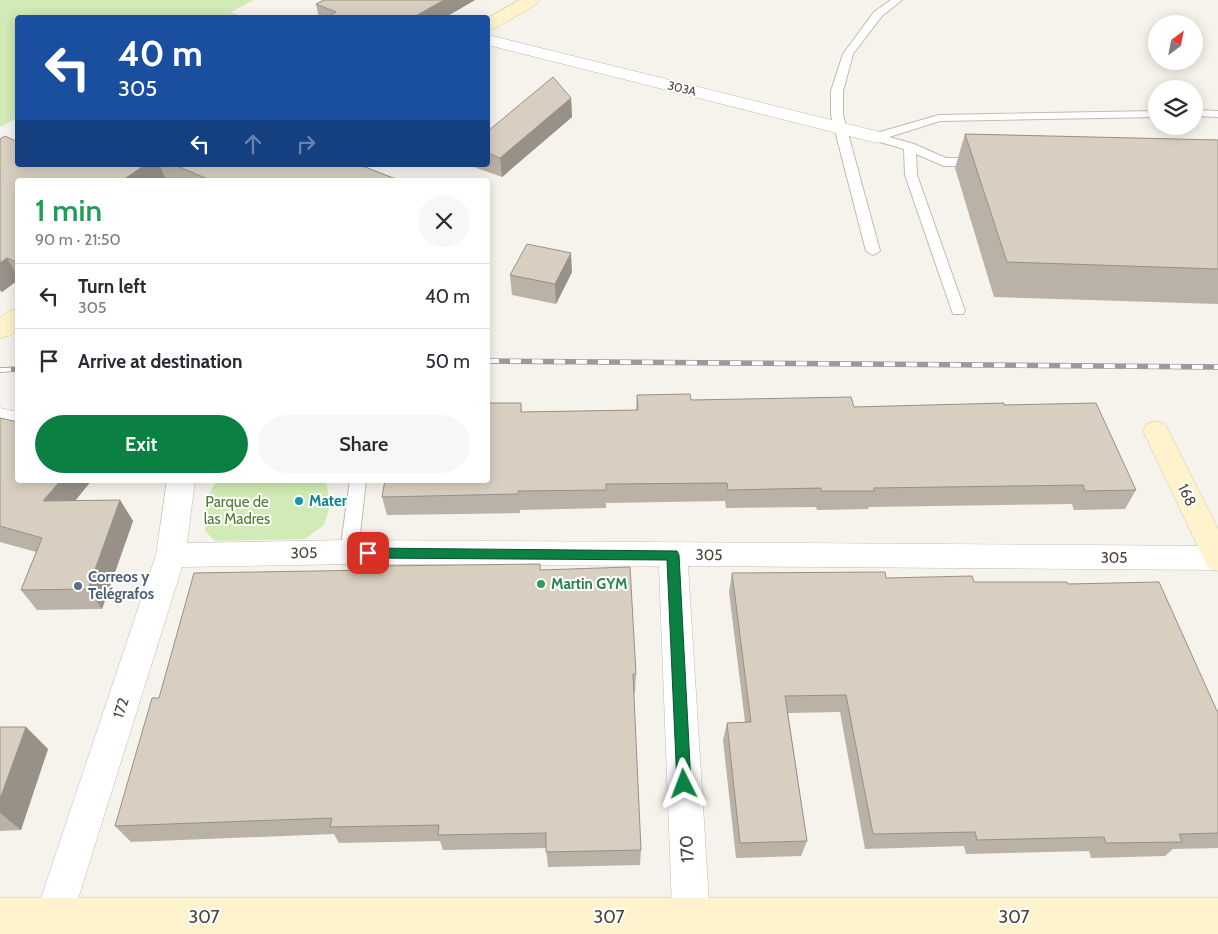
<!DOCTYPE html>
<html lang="en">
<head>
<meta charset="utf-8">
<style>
	:root { --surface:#fff; --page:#f7f7f7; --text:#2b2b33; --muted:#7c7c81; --line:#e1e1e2; --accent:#0b8043 }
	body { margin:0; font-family:Cabin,sans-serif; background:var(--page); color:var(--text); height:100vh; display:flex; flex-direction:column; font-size:19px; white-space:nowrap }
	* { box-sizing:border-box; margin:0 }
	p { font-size:16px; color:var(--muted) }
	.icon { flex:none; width:28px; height:28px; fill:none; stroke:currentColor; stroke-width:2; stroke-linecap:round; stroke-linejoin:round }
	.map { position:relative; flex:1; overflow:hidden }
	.details { position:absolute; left:15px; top:178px; width:475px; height:305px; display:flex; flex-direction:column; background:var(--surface); border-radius:5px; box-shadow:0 2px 12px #0003 }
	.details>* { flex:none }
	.banner { position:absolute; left:15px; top:15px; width:475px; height:152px; border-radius:5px; box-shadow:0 2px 12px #0003; background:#1a4fa0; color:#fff; overflow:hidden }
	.needle { width:32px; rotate:32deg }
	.fabs { position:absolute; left:1148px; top:15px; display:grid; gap:10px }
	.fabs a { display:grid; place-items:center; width:55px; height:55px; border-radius:50%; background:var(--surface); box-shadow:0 2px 12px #0003; font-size:25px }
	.pin { position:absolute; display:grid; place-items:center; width:42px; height:42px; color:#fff; margin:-21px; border-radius:10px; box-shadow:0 2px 8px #0006 }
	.me { position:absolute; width:55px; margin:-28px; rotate:357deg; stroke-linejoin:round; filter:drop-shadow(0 0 4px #0008) }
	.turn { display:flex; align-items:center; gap:18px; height:105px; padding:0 20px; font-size:22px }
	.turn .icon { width:65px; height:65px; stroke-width:2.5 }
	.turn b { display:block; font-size:35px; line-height:42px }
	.lanes { display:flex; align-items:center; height:48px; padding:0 20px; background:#0003; justify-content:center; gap:25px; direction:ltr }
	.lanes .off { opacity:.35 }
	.round { display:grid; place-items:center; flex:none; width:52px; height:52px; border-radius:26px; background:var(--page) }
	.overview { display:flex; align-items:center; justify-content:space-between; height:85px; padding:0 20px }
	h1 { font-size:30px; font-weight:600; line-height:38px; color:#1e9e55 }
	.button { display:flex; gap:10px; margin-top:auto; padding:10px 20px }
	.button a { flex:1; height:58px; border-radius:30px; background:var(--accent); color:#fff; font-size:20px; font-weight:600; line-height:58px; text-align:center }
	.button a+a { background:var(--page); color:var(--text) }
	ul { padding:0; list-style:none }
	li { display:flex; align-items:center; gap:15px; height:65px; padding:0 20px; border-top:1px solid var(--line) }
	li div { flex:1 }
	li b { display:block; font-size:19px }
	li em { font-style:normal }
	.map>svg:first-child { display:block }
	.green { fill:#d2eab5 }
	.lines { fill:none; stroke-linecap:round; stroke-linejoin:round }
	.lane-casing { stroke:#c2bbae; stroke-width:2 }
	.street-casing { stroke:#c2bbae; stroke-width:1 }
	.secondary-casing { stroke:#d6c79b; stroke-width:1 }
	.lane { fill:#fff; fill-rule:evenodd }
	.street { fill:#fff; fill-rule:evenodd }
	.secondary { fill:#fff3cd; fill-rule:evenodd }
	.rail-casing { stroke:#9a9a9a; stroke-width:5.5 }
	.rail { stroke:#fff; stroke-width:4; stroke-dasharray:11; stroke-linecap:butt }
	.wall { fill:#bab2a6 }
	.shaded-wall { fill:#979187 }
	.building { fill:#d8cfc1; stroke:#979187 }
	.route { fill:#0b8043; stroke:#07532c }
	.culture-dot { fill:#0f9aa8; stroke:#fff; stroke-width:2 }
	.leisure-dot { fill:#2e9e5b; stroke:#fff; stroke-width:2 }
	.service-dot { fill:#5c6f8a; stroke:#fff; stroke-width:2 }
	.labels { text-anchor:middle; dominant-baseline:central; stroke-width:4; stroke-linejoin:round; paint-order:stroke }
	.far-street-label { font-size:12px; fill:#4b4439; stroke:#fff }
	.street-label { font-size:15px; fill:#4b4439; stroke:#fff }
	.culture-label { font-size:15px; font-weight:bold; fill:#0d838f; stroke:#fff; text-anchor:start }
	.park-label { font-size:15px; fill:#4a7f2a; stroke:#fff }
	.service-label { font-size:15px; font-weight:bold; fill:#4e5e75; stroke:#fff; text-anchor:start }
	.leisure-label { font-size:15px; font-weight:bold; fill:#27864d; stroke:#fff; text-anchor:start }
	.near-street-label { font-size:18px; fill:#4b4439; stroke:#fff }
</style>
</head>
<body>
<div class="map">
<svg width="1218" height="934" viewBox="0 0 1218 934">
	<rect width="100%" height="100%" fill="#f6f3ec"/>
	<g class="green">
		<path d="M 0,0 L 254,0 L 231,12 L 243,17 L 18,18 L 17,118 L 0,127 Z"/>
		<path d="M 219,480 L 322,480 L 327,485 L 330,505 L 324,525 L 305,539 L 215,541 L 205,531 C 205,515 205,491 219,480 Z"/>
	</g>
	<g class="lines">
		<g class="lane-casing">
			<g id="lane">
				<path d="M 891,0 L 902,0 L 882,16 L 853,54 L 843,91 L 843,115 L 880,251 L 873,255 L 866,251 L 831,115 L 831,91 L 843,54 L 874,12 Z"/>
				<path d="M 1194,110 L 1218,111 L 1218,117 L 1194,116 Z"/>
				<path d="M 1156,111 L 1156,117 L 940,121 L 889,137 L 914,144 L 946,158 L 980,158 L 986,162 L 980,166 L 944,166 L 916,154 L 917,175 L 965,311 L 963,314 L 953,314 L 905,175 L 904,149 L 873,140 L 871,137 L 873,134 L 939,115 Z"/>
				<path d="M 350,480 L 366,480 L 358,552 L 355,557 L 349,559 L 343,557 L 340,552 Z"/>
			</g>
		</g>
		<g class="street-casing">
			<g id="street">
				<path d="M 488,35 L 884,133 L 887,137 L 884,141 L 877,143 L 488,45 Z"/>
				<path d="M 0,408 L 18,412 L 18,432 L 0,428 Z"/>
				<path d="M 167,480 L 195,480 L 187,543 L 349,540 L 1218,546 L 1218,570 L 688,566 L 711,934 L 673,934 L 659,566 L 349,564 L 182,567 L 67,934 L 29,934 L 156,555 Z"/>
			</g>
		</g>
		<g class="secondary-casing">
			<g id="secondary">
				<path d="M 519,0 L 539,0 L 537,4 L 494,29 L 488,30 L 488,18 Z"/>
				<path d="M 18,309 L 18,329 L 9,336 L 0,338 L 0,318 L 9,311 Z"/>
				<path d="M 1156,421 L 1165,424 L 1218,529 L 1218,571 L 1208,568 L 1143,431 L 1147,424 Z"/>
				<rect x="0" y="898" width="1218" height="36"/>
			</g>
		</g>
		<use href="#lane" class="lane"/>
		<use href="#street" class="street"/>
		<use href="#secondary" class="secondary"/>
		<g class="rail-casing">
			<g id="rail">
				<path d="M 488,361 L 1218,367"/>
				<path d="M 0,370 L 18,369"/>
			</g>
		</g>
		<use href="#rail" class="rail"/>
	</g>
	<g class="wall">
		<path d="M 324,0 L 475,0 L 444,18 L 319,18 L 316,4 Z"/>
		<path d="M 571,98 L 572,117 L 502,177 L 471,166 L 488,165 L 488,131 Z"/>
		<path d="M 965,134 L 1218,140 L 1218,304 L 994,297 L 955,168 Z"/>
		<path d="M 0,139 L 18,165 L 360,165 L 398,180 L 170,180 L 165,178 L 162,180 L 18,180 L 18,280 L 2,292 L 0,291 Z"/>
		<path d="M 572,272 L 556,304 L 512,295 L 510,275 Z"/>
		<path d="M 637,395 L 691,400 L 854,407 L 1004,405 L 1136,490 L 1125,509 L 1074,510 L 1072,504 L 869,507 L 868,509 L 817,510 L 816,507 L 726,508 L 725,501 L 606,503 L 606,508 L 520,510 L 520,513 L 387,515 L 382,497 L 521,403 L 522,412 L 636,410 Z"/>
		<path d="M 0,418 L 18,480 L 92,480 L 75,500 L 120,500 L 133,521 L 102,609 L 37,610 L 21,590 L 36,552 L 0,542 Z"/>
		<path d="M 540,564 L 540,570 L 636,674 L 635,693 L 633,693 L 641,850 L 640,865 L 548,867 L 546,848 L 443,850 L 440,841 L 339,843 L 334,834 L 131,842 L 115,826 L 159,698 L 377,570 Z"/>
		<path d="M 732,573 L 886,578 L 974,582 L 1068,584 L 1217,711 L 1218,711 L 1218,848 L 1173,849 L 1165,856 L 1091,858 L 1089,851 L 966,854 L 964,846 L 865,849 L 840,712 L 788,713 L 807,841 L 801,856 L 736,858 L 723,740 L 727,723 L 745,722 L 729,592 Z"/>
		<path d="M 0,727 L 26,727 L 48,749 L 21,830 L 0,831 Z"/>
	</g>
	<g class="shaded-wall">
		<path d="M 444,0 L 475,0 L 444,18 L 412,18 Z"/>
		<path d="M 571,98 L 572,117 L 502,177 L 500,158 Z"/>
		<path d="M 145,165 L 160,165 L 165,178 L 162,180 L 123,180 Z"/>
		<path d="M 571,253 L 572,272 L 556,304 L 555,284 Z"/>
		<path d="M 7,258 L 18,277 L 18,280 L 2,292 L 0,289 L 0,263 Z"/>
		<path d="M 61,480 L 92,480 L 58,522 L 43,501 Z"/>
		<path d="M 120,500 L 133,521 L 102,609 L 88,589 Z"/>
		<path d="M 26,727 L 48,749 L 21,830 L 0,813 L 0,799 Z"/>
	</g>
	<g class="building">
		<path d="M 324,0 L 444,0 L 412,18 L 326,18 L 336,12 L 316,4 Z"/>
		<path d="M 553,77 L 571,98 L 500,158 L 488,153 L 488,131 Z"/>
		<path d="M 965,134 L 1218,140 L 1218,269 L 1007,262 Z"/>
		<path d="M 5,136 L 18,142 L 18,165 L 145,165 L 123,180 L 18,180 L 18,263 L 7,258 L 0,263 L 0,139 Z"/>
		<path d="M 175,165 L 360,165 L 398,180 L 210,180 Z"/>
		<path d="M 527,244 L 571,253 L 555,284 L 510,275 Z"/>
		<path d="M 690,394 L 691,400 L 851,397 L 854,407 L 1004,403 L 1004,405 L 1096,403 L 1136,490 L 1085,491 L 1083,485 L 874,488 L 874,491 L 821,491 L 821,488 L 728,490 L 727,483 L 606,484 L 606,490 L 518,491 L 518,494 L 382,497 L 385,480 L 488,480 L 488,403 L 521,403 L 521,412 L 638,410 L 637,395 Z"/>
		<path d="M 0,418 L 18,422 L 18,480 L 61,480 L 43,501 L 120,500 L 88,589 L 21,590 L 42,538 L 0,526 Z"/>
		<path d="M 540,564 L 540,570 L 630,567 L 636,674 L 633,674 L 641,850 L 546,852 L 546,833 L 438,835 L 439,825 L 330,827 L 332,818 L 115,826 L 152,698 L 159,698 L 194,573 L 377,570 L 378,566 Z"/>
		<path d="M 885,572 L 886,578 L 972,576 L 974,582 L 1067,582 L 1068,584 L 1159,582 L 1217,711 L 1218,711 L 1218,833 L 1179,834 L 1182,842 L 1106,843 L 1104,837 L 977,840 L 975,832 L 873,834 L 846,695 L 785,696 L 807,841 L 740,843 L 727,723 L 751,722 L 732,573 Z"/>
		<path d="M 0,727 L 26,727 L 0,799 Z"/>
	</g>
	<path class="route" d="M 368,548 L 677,551 L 679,555 L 691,784 L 689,788 L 684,790 L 679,788 L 677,784 L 667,560 L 368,558 L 364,556 L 362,553 L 364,549 Z"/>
	<circle class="culture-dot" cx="299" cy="501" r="5"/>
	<circle class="leisure-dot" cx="541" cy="584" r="5"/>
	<circle class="service-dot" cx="78" cy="586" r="5"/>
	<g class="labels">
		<g class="far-street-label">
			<text transform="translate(682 88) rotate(14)">303A</text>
		</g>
		<g class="street-label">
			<text transform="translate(1187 495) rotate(64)">168</text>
			<text transform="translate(304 553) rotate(-1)">305</text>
			<text transform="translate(709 555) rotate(1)">305</text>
			<text x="1114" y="558">305</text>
			<text transform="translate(121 708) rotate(-72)">172</text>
		</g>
		<g class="culture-label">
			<text x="309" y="501">Mater</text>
		</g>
		<g class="park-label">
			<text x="237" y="502">Parque de<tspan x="237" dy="17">las Madres</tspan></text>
		</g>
		<g class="service-label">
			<text x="88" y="577">Correos y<tspan x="88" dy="17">Telégrafos</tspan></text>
		</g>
		<g class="leisure-label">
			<text x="551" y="584">Martin GYM</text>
		</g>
		<g class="near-street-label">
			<text transform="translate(687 849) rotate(-93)">170</text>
			<text x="204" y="917">307</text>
			<text x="609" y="917">307</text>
			<text x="1014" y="917">307</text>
		</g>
	</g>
</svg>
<div class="fabs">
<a><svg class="needle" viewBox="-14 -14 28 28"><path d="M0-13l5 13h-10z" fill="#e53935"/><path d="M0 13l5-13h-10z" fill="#7c7c81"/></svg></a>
<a><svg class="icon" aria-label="layers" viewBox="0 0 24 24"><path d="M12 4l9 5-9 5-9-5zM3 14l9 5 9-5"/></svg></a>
</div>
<div class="pin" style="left:368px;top:553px;background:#d93025"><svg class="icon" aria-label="arrive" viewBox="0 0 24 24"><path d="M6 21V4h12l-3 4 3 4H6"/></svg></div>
<svg class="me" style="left:684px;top:784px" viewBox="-20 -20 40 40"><path d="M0-17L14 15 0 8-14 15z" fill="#0b8043" stroke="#fff" stroke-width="4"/></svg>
<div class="banner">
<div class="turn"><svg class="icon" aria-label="left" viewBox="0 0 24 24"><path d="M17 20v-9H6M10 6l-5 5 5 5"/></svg><div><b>40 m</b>305</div></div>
<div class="lanes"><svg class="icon" aria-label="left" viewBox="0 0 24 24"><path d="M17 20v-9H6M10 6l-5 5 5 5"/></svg><svg class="icon off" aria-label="ahead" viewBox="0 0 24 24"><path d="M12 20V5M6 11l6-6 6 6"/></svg><svg class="icon off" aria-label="right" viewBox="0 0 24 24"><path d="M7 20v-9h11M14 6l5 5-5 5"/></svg></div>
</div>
<section class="details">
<div class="overview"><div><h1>1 min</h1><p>90 m · 21:50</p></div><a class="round"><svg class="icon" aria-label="close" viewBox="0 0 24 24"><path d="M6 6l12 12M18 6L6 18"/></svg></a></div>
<ul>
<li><svg class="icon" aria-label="left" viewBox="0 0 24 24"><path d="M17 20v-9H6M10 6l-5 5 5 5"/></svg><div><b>Turn left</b><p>305</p></div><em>40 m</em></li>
<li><svg class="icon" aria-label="arrive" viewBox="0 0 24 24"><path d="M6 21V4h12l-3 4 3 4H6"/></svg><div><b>Arrive at destination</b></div><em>50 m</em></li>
</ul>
<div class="button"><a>Exit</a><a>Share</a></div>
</section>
</div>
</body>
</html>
